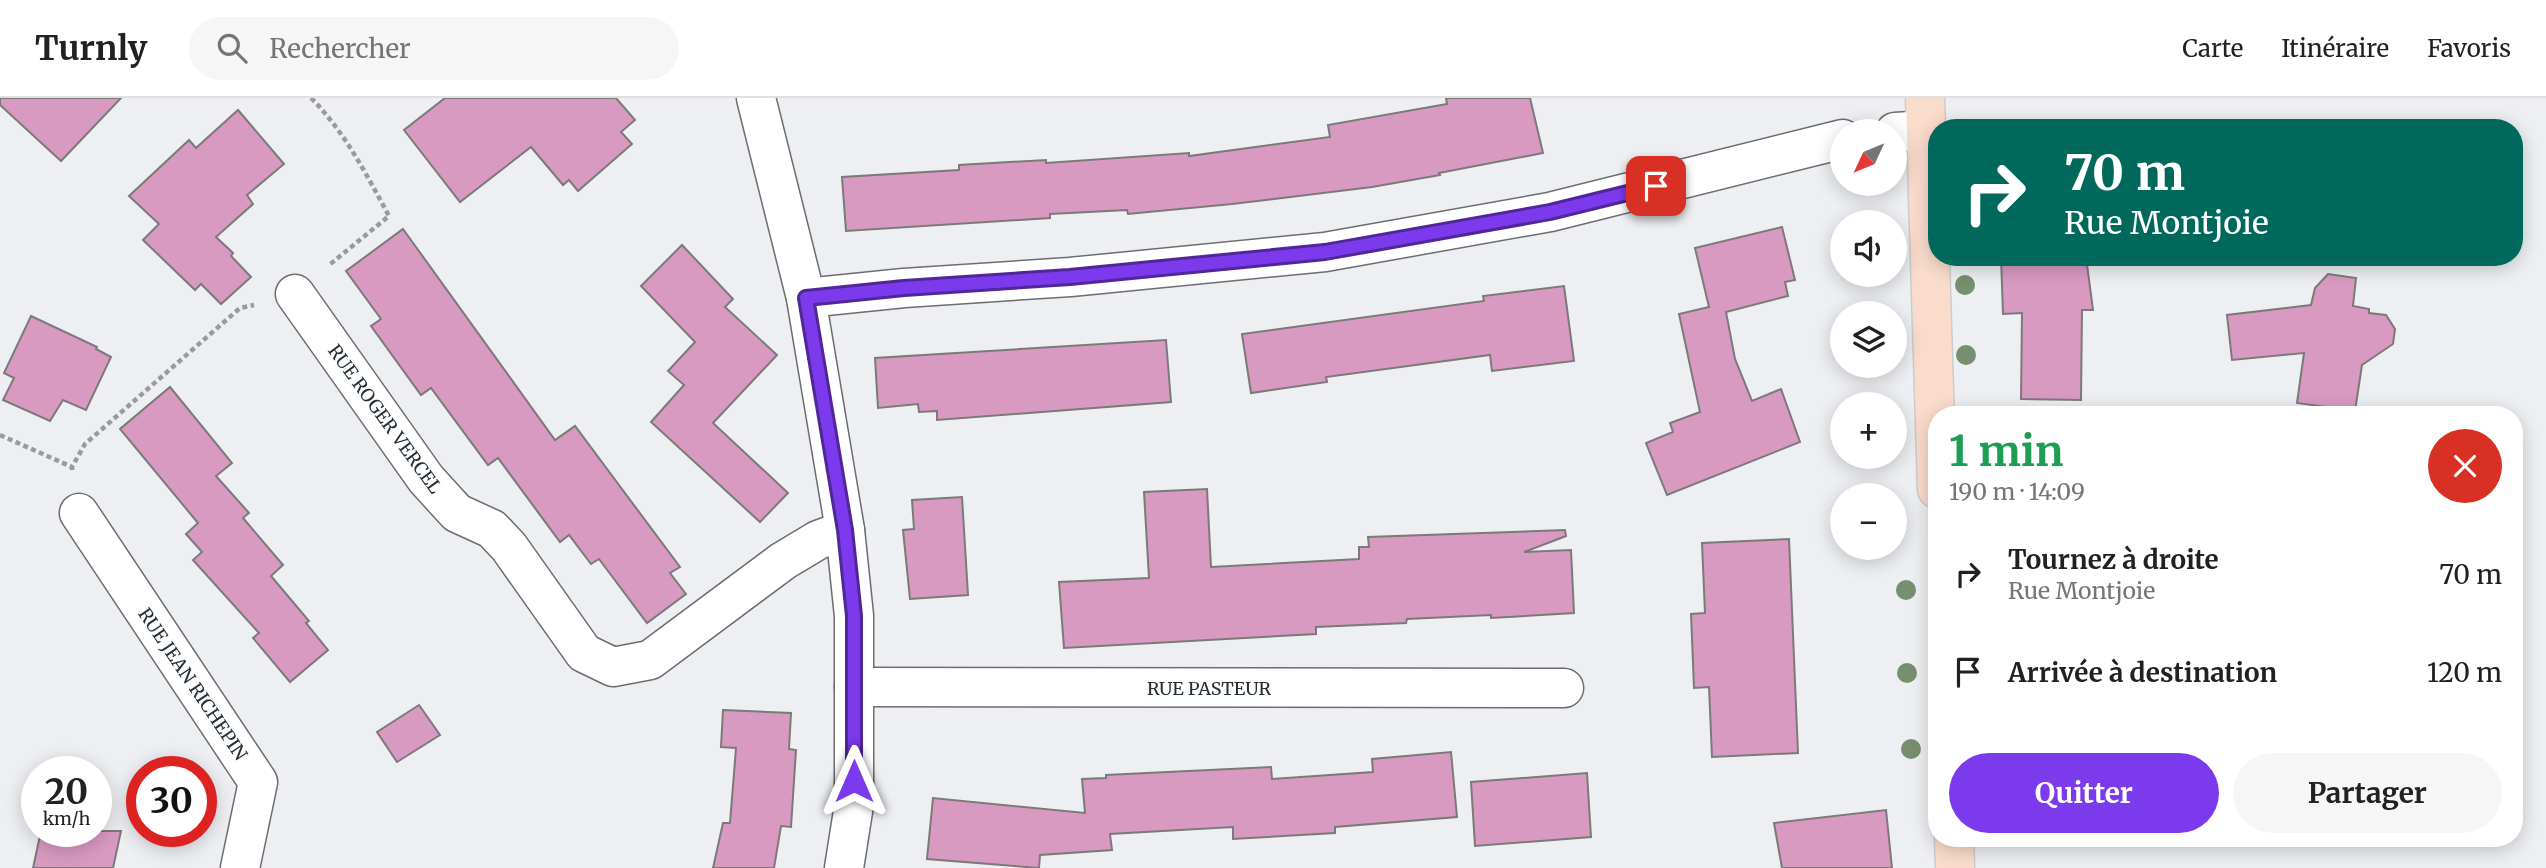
<!DOCTYPE html>
<html lang="fr">
<head>
<meta charset="utf-8">
<style>
	:root { --surface:#fff; --page:#f6f6f6; --text:#202124; --muted:#757577; --line:#e0e0e0; --accent:#7c3aed }
	body { margin:0; font-family:Merriweather,serif; background:var(--page); color:var(--text); height:100vh; display:flex; flex-direction:column; font-size:26px; white-space:nowrap }
	* { box-sizing:border-box; margin:0 }
	p { font-size:23px; color:var(--muted) }
	.icon { flex:none; width:38px; height:38px; fill:none; stroke:currentColor; stroke-width:2; stroke-linecap:round; stroke-linejoin:round }
	.map { position:relative; flex:1; overflow:hidden }
	.panel { position:absolute; left:1928px; top:308px; width:595px; height:441px; display:flex; flex-direction:column; background:var(--surface); border-radius:28px; box-shadow:0 4px 18px #0003 }
	.panel>* { flex:none }
	.hud { position:absolute; left:1928px; top:21px; width:595px; height:147px; border-radius:28px; box-shadow:0 4px 18px #0003; background:#00695c; color:#fff; overflow:hidden }
	.needle { width:46px; rotate:226deg }
	.buttons { position:absolute; left:1830px; top:21px; display:grid; gap:14px }
	.buttons a { display:grid; place-items:center; width:77px; height:77px; border-radius:50%; background:var(--surface); box-shadow:0 4px 18px #0003; font-size:35px }
	.speed { position:absolute; left:21px; top:658px; display:flex; gap:14px; font-size:35px; font-weight:700; text-align:center }
	.speed>* { display:grid; place-content:center; width:91px; height:91px; border-radius:50%; background:var(--surface); box-shadow:0 4px 18px #0003; line-height:1 }
	.speed small { font-size:18px; font-weight:400 }
	.speed .limit { border:10px solid #d22; background:#fff; color:#111 }
	.pin { position:absolute; display:grid; place-items:center; width:60px; height:60px; color:#fff; margin:-30px; border-radius:14px; box-shadow:0 4px 10px #0006 }
	.me { position:absolute; width:77px; margin:-38px; rotate:0deg; stroke-linejoin:round; filter:drop-shadow(0 0 5px #0008) }
	.turn { display:flex; align-items:center; gap:24px; height:147px; padding:0 21px; font-size:32px }
	.turn .icon { width:91px; height:91px; stroke-width:2.5 }
	.turn b { display:block; font-size:49px; line-height:60px }
	.round { display:grid; place-items:center; flex:none; width:74px; height:74px; border-radius:37px; background:var(--page) }
	.headline { display:flex; align-items:center; justify-content:space-between; height:119px; padding:0 21px }
	h1 { font-size:42px; font-weight:700; line-height:52px; color:#1e9e55 }
	.button { display:flex; gap:14px; margin-top:auto; padding:14px 21px }
	.button a { flex:1; height:80px; border-radius:42px; background:var(--accent); color:#fff; font-size:28px; font-weight:700; line-height:80px; text-align:center }
	.button a+a { background:var(--page); color:var(--text) }
	ul { padding:0; list-style:none }
	li { display:flex; align-items:center; gap:21px; height:98px; padding:0 21px }
	li div { flex:1 }
	li b { display:block; font-size:26px }
	li em { font-style:normal }
	header { display:flex; align-items:center; gap:42px; box-sizing:border-box; height:98px; padding:0 35px; background:var(--surface); border-bottom:2px solid var(--line) }
	header strong { font-size:33px }
	nav { display:flex; gap:38px; margin-inline-start:auto; font-size:24px }
	.search { width:490px; height:63px; background:var(--page); display:flex; align-items:center; gap:18px; box-sizing:border-box; padding:0 24px; border-radius:38px; color:var(--muted); font-size:26px }
	.map>svg:first-child { display:block }
	.building { fill:#d99ac2; stroke:#7c797a; stroke-width:2 }
	.lines { fill:none; stroke-linecap:round; stroke-linejoin:round }
	.minor-casing { stroke:#6b6d6f; stroke-width:41 }
	.major-casing { stroke:#cccccd; stroke-width:41 }
	.path { stroke:#989a9c; stroke-width:4.5; stroke-dasharray:5 3.5; stroke-linecap:butt }
	.minor { stroke:#fff; stroke-width:38 }
	.major { stroke:#fadccc; stroke-width:38 }
	.tree { fill:#778e6f }
	.route-casing { stroke:#51269a; stroke-width:18 }
	.route { stroke:#7c3aed; stroke-width:12 }
	.labels { text-anchor:middle; dominant-baseline:central; stroke-width:5; stroke-linejoin:round; paint-order:stroke }
	.street-label { font-size:18px; fill:#2b2c2d; stroke:#fafdff }
</style>
</head>
<body>
<header>
<strong>Turnly</strong>
<div class="search"><svg class="icon" aria-label="search" viewBox="0 0 24 24"><circle cx="10" cy="10" r="6"/><path d="M15 15l6 6"/></svg>Rechercher</div>
<nav><a>Carte</a><a>Itinéraire</a><a>Favoris</a></nav>
</header>
<div class="map">
<svg width="2546" height="770" viewBox="0 0 2546 770">
	<rect width="100%" height="100%" fill="#edeff2"/>
	<g class="building">
		<path d="M 0,0 L 121,0 L 61,63 L 0,7 Z"/>
		<path d="M 445,0 L 616,0 L 635,22 L 621,34 L 632,46 L 578,93 L 569,82 L 563,87 L 531,49 L 460,104 L 404,32 Z"/>
		<path d="M 1446,0 L 1530,0 L 1543,55 L 1439,75 L 1440,77 L 1372,89 L 1232,106 L 1128,116 L 1127,112 L 1050,116 L 1050,120 L 846,133 L 842,79 L 959,72 L 959,67 L 1046,62 L 1046,65 L 1189,55 L 1189,58 L 1330,39 L 1328,27 L 1447,6 Z"/>
		<path d="M 238,12 L 284,66 L 247,97 L 253,106 L 216,139 L 233,155 L 231,158 L 251,179 L 221,206 L 201,186 L 195,192 L 143,142 L 159,126 L 129,98 L 189,42 L 196,50 Z"/>
		<path d="M 1782,129 L 1795,182 L 1785,184 L 1788,198 L 1726,214 L 1735,261 L 1752,303 L 1781,291 L 1800,344 L 1667,397 L 1646,345 L 1673,334 L 1670,325 L 1700,314 L 1679,216 L 1709,209 L 1695,150 Z"/>
		<path d="M 403,131 L 555,342 L 575,328 L 680,469 L 670,475 L 686,496 L 647,525 L 599,461 L 591,466 L 569,437 L 560,444 L 498,360 L 488,367 L 431,290 L 421,297 L 371,228 L 381,221 L 346,173 Z"/>
		<path d="M 682,147 L 733,201 L 725,209 L 777,257 L 713,325 L 788,395 L 760,424 L 651,324 L 684,287 L 668,273 L 695,244 L 641,188 Z"/>
		<path d="M 2001,159 L 2086,159 L 2093,212 L 2082,212 L 2081,302 L 2021,301 L 2022,215 L 2003,216 Z"/>
		<path d="M 2328,176 L 2356,180 L 2353,208 L 2369,211 L 2369,215 L 2386,217 L 2395,231 L 2393,246 L 2362,267 L 2355,313 L 2297,305 L 2304,255 L 2232,262 L 2227,217 L 2311,207 L 2315,190 Z"/>
		<path d="M 1564,188 L 1574,263 L 1492,273 L 1490,257 L 1326,279 L 1327,284 L 1251,295 L 1242,236 L 1484,203 L 1483,198 Z"/>
		<path d="M 31,218 L 97,249 L 96,251 L 111,259 L 86,312 L 63,302 L 50,323 L 3,302 L 14,280 L 4,275 Z"/>
		<path d="M 1166,242 L 1171,304 L 937,322 L 937,313 L 919,314 L 918,306 L 878,310 L 875,260 Z"/>
		<path d="M 170,289 L 232,365 L 216,378 L 249,415 L 243,420 L 283,467 L 271,478 L 309,523 L 306,525 L 328,552 L 290,584 L 253,540 L 259,535 L 193,462 L 202,454 L 186,436 L 198,425 L 120,331 Z"/>
		<path d="M 1207,391 L 1211,469 L 1359,461 L 1359,449 L 1369,449 L 1368,439 L 1565,432 L 1566,438 L 1524,454 L 1571,452 L 1574,515 L 1491,520 L 1491,517 L 1407,521 L 1406,525 L 1316,529 L 1316,536 L 1064,550 L 1059,484 L 1149,480 L 1144,394 Z"/>
		<path d="M 962,399 L 968,497 L 910,501 L 903,432 L 914,431 L 912,402 Z"/>
		<path d="M 1789,441 L 1798,655 L 1712,659 L 1709,589 L 1694,590 L 1691,516 L 1705,515 L 1702,445 Z"/>
		<path d="M 419,607 L 440,637 L 397,664 L 377,634 Z"/>
		<path d="M 723,612 L 791,615 L 789,651 L 796,652 L 791,729 L 781,728 L 774,770 L 713,770 L 723,725 L 730,725 L 736,650 L 721,649 Z"/>
		<path d="M 1451,654 L 1457,719 L 1335,729 L 1335,735 L 1233,741 L 1233,729 L 1110,736 L 1112,752 L 1040,757 L 1039,770 L 927,761 L 933,700 L 1085,715 L 1082,681 L 1106,680 L 1106,677 L 1271,669 L 1272,681 L 1373,674 L 1372,661 Z"/>
		<path d="M 1587,675 L 1591,739 L 1475,748 L 1471,684 Z"/>
		<path d="M 1886,712 L 1892,770 L 1782,770 L 1774,725 Z"/>
		<path d="M 41,733 L 121,733 L 113,770 L 33,770 Z"/>
	</g>
	<g class="lines">
		<g class="minor-casing">
			<g id="minor">
				<path d="M 756,0 L 806,200 L 845,432 L 854,518 L 854,707 L 844,770"/>
				<path d="M 1895,34 L 1926,32"/>
				<path d="M 295,196 L 426,381 L 457,415 L 492,431 L 509,449 L 584,555 L 613,569 L 650,562 L 783,463 L 818,442 L 845,432"/>
				<path d="M 806,200 L 904,190 L 1070,179 L 1325,154 L 1550,114 L 1843,41"/>
				<path d="M 79,415 L 258,684 L 240,770"/>
				<path d="M 854,589 L 1564,590"/>
			</g>
		</g>
		<g class="major-casing">
			<g id="major">
				<path d="M 1925,0 L 1937,391"/>
				<path d="M 1954,740 L 1955,770"/>
			</g>
		</g>
		<g class="path">
			<path d="M 311,0 C 345,34 366,76 389,118 L 328,168"/>
			<path d="M 0,337 L 72,369"/>
			<path d="M 72,372 L 72,369 L 85,346 L 240,210 L 254,207"/>
		</g>
		<use href="#minor" class="minor"/>
		<use href="#major" class="major"/>
	</g>
	<g class="tree">
		<circle cx="1965" cy="187" r="10"/>
		<circle cx="1966" cy="257" r="10"/>
		<circle cx="1906" cy="492" r="10"/>
		<circle cx="1907" cy="575" r="10"/>
		<circle cx="1911" cy="651" r="10"/>
	</g>
	<g class="lines">
		<g class="route-casing">
			<path id="route" d="M 854,683 L 854,518 L 845,432 L 806,200 L 904,190 L 1070,179 L 1325,154 L 1550,114 L 1656,88"/>
		</g>
		<use href="#route" class="route"/>
	</g>
	<g class="labels">
		<g class="street-label">
			<text transform="translate(385 321) rotate(54)">RUE ROGER VERCEL</text>
			<text transform="translate(193 586) rotate(56)">RUE JEAN RICHEPIN</text>
			<text x="1209" y="590">RUE PASTEUR</text>
		</g>
	</g>
</svg>
<div class="buttons">
<a><svg class="needle" viewBox="-14 -14 28 28"><path d="M0-13l5 13h-10z" fill="#e53935"/><path d="M0 13l5-13h-10z" fill="#757577"/></svg></a>
<a><svg class="icon" aria-label="sound" viewBox="0 0 24 24"><path d="M4 9h4l5-4v14l-5-4H4zM17 9q2 3 0 6"/></svg></a>
<a><svg class="icon" aria-label="layers" viewBox="0 0 24 24"><path d="M12 4l9 5-9 5-9-5zM3 14l9 5 9-5"/></svg></a>
<a>+</a>
<a>−</a>
</div>
<div class="speed"><div>20<small>km/h</small></div><div class="limit">30</div></div>
<div class="pin" style="left:1656px;top:88px;background:#d93025"><svg class="icon" aria-label="arrive" viewBox="0 0 24 24"><path d="M6 21V4h12l-3 4 3 4H6"/></svg></div>
<svg class="me" style="left:854px;top:683px" viewBox="-20 -20 40 40"><path d="M0-17L14 15 0 8-14 15z" fill="#7c3aed" stroke="#fff" stroke-width="4"/></svg>
<div class="hud">
<div class="turn"><svg class="icon" aria-label="right" viewBox="0 0 24 24"><path d="M7 20v-9h11M14 6l5 5-5 5"/></svg><div><b>70 m</b>Rue Montjoie</div></div>
</div>
<section class="panel">
<div class="headline"><div><h1>1 min</h1><p>190 m · 14:09</p></div><a class="round" style="background:#d93025;color:#fff"><svg class="icon" aria-label="close" viewBox="0 0 24 24"><path d="M6 6l12 12M18 6L6 18"/></svg></a></div>
<ul>
<li><svg class="icon" aria-label="right" viewBox="0 0 24 24"><path d="M7 20v-9h11M14 6l5 5-5 5"/></svg><div><b>Tournez à droite</b><p>Rue Montjoie</p></div><em>70 m</em></li>
<li><svg class="icon" aria-label="arrive" viewBox="0 0 24 24"><path d="M6 21V4h12l-3 4 3 4H6"/></svg><div><b>Arrivée à destination</b></div><em>120 m</em></li>
</ul>
<div class="button"><a>Quitter</a><a>Partager</a></div>
</section>
</div>
</body>
</html>
